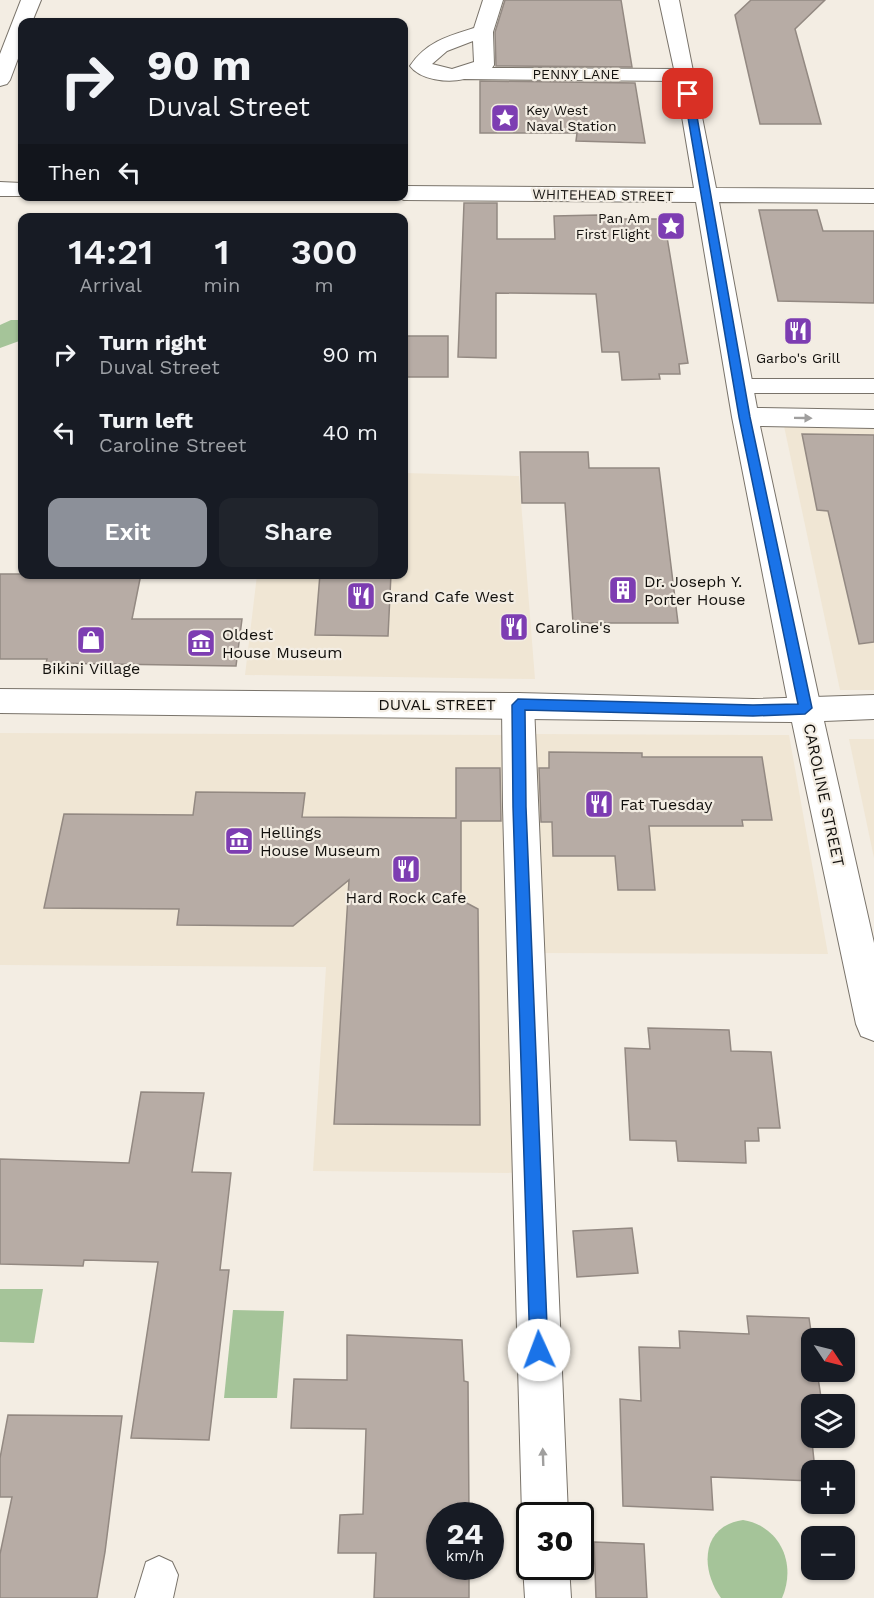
<!DOCTYPE html>
<html lang="en">
<head>
<meta charset="utf-8">
<style>
	:root { --surface:#171b24; --page:#20242c; --text:#f1f3f6; --muted:#9ea1a6; --accent:#8c9099 }
	body { margin:0; font-family:"Work Sans",sans-serif; background:var(--page); color:var(--text); height:100vh; display:flex; flex-direction:column; font-size:22px; white-space:nowrap }
	* { box-sizing:border-box; margin:0 }
	p { font-size:20px; color:var(--muted) }
	.icon { flex:none; width:33px; height:33px; fill:none; stroke:currentColor; stroke-width:2; stroke-linecap:round; stroke-linejoin:round }
	.map { position:relative; flex:1; overflow:hidden }
	.panel { position:absolute; left:18px; top:213px; width:390px; height:366px; display:flex; flex-direction:column; background:var(--surface); border-radius:12px; box-shadow:0 2px 4px #0004 }
	.panel>* { flex:none }
	.banner { position:absolute; left:18px; top:18px; width:390px; height:183px; border-radius:12px; box-shadow:0 2px 4px #0004; background:#171b24; color:var(--text); overflow:hidden }
	.needle { width:39px; rotate:125deg }
	.tools { position:absolute; left:801px; top:1328px; display:grid; gap:12px }
	.tools a { display:grid; place-items:center; width:54px; height:54px; border-radius:12px; background:var(--surface); box-shadow:0 2px 4px #0004; font-size:30px }
	.speed { position:absolute; left:426px; top:1502px; display:flex; gap:12px; font-size:30px; font-weight:700; text-align:center }
	.speed>* { display:grid; place-content:center; width:78px; height:78px; border-radius:50%; background:var(--surface); box-shadow:0 2px 4px #0004; line-height:1 }
	.speed small { font-size:15px; font-weight:400 }
	.speed .limit { border:3px solid #111; border-radius:9px; background:#fff; color:#111 }
	.pin { position:absolute; display:grid; place-items:center; width:51px; height:51px; color:#fff; margin:-26px; border-radius:12px; box-shadow:0 3px 9px #0006 }
	.me { position:absolute; width:66px; margin:-33px; rotate:358deg; stroke-linejoin:round; filter:drop-shadow(0 0 4px #0008) }
	.turn { display:flex; align-items:center; gap:21px; height:126px; padding:0 30px; font-size:27px }
	.turn .icon { width:78px; height:78px; stroke-width:2.5 }
	.turn b { display:block; font-size:42px; line-height:51px }
	.then { display:flex; align-items:center; height:57px; padding:0 30px; background:#0003; gap:12px; font-size:22px }
	.eta { display:flex; justify-content:space-evenly; align-items:center; height:102px; text-align:center }
	.eta b { font-size:36px; font-weight:600; line-height:42px }
	.cta { display:flex; gap:12px; margin-top:auto; padding:12px 30px }
	.cta a { flex:1; height:69px; border-radius:12px; background:var(--accent); color:#fff; font-size:24px; font-weight:600; line-height:69px; text-align:center }
	.cta a+a { background:var(--page); color:var(--text) }
	ul { padding:0; list-style:none }
	li { display:flex; align-items:center; gap:18px; height:78px; padding:0 30px }
	li div { flex:1 }
	li b { display:block; font-size:22px }
	li em { font-style:normal }
	.map>svg:first-child { display:block }
	.built { fill:#f0e6d4 }
	.water { fill:#a5c499 }
	.building { fill:#b7aca5; stroke:#938982; stroke-width:1.5 }
	.lines { fill:none; stroke-linecap:round; stroke-linejoin:round }
	.lane-casing { stroke:#79736a; stroke-width:2 }
	.street-casing { stroke:#79736a; stroke-width:2 }
	.secondary-casing { stroke:#79736a; stroke-width:2 }
	.lane { fill:#fff; fill-rule:evenodd }
	.street { fill:#fff; fill-rule:evenodd }
	.secondary { fill:#fff; fill-rule:evenodd }
	.oneway { fill:#a09f9e }
	.route { fill:#1a73e8; stroke:#114b97; stroke-width:1.5 }
	.labels { text-anchor:middle; dominant-baseline:central; stroke-width:4.5; stroke-linejoin:round; paint-order:stroke }
	.far-street-label { font-size:14px; fill:#12100d; stroke:#f3ede3 }
	.far-poi-label { font-size:14px; fill:#12100d; stroke:#f3ede3; text-anchor:start }
	.poi-label { font-size:16px; fill:#12100d; stroke:#f3ede3; text-anchor:start }
	.street-label { font-size:16px; fill:#12100d; stroke:#f3ede3 }
</style>
</head>
<body>
<div class="map">
<svg width="874" height="1598" viewBox="0 0 874 1598">
	<rect width="100%" height="100%" fill="#f3ede3"/>
	<g class="built">
		<path d="M 784,426 L 874,426 L 874,690 L 840,690 Z"/>
		<path d="M 404,473 L 519,476 L 535,679 L 245,675 L 257,575 L 404,574 Z"/>
		<path d="M 0,733 L 511,735 L 522,1173 L 313,1171 L 326,967 L 0,965 Z"/>
		<path d="M 528,734 L 789,735 L 828,954 L 536,953 Z"/>
		<path d="M 849,739 L 874,739 L 874,858 Z"/>
	</g>
	<g class="water">
		<path d="M 11,320 L 22,320 L 22,340 L 0,348 L 0,325 Z"/>
		<path d="M 0,1289 L 43,1289 L 34,1343 L 0,1342 Z"/>
		<path d="M 233,1310 L 284,1311 L 277,1398 L 224,1398 Z"/>
		<path d="M 743,1520 C 780,1526 797,1564 782,1598 L 721,1598 C 700,1569 701,1526 743,1520 Z"/>
	</g>
	<g class="building">
		<path d="M 505,0 L 621,0 L 632,67 L 496,66 L 495,32 Z"/>
		<path d="M 751,0 L 825,0 L 795,29 L 821,124 L 760,124 L 735,15 Z"/>
		<path d="M 480,81 L 635,83 L 645,143 L 576,141 L 577,133 L 480,133 Z"/>
		<path d="M 464,203 L 497,203 L 497,239 L 555,239 L 554,216 L 598,215 L 598,219 L 664,219 L 688,363 L 679,364 L 680,374 L 659,374 L 660,379 L 622,380 L 619,352 L 602,352 L 596,294 L 496,293 L 496,358 L 458,357 Z"/>
		<path d="M 759,210 L 817,210 L 823,231 L 874,231 L 874,303 L 778,301 Z"/>
		<rect x="404" y="336" width="44" height="41"/>
		<path d="M 802,434 L 874,435 L 874,642 L 859,644 L 828,511 L 817,510 Z"/>
		<path d="M 520,452 L 588,452 L 589,468 L 659,468 L 678,623 L 573,623 L 565,503 L 522,503 Z"/>
		<path d="M 0,574 L 141,574 L 132,619 L 242,619 L 236,666 L 46,663 L 47,659 L 0,659 Z"/>
		<path d="M 320,574 L 391,574 L 388,636 L 315,635 Z"/>
		<path d="M 549,752 L 642,753 L 642,757 L 762,757 L 772,820 L 742,820 L 743,826 L 649,826 L 655,890 L 618,890 L 615,856 L 553,856 L 552,822 L 541,822 L 539,768 L 549,768 Z"/>
		<path d="M 456,768 L 500,768 L 501,821 L 461,821 L 461,900 L 478,909 L 480,1125 L 334,1124 L 349,880 L 293,926 L 177,925 L 179,909 L 44,908 L 64,814 L 193,815 L 196,792 L 305,793 L 302,817 L 456,818 Z"/>
		<path d="M 648,1028 L 729,1030 L 731,1051 L 771,1052 L 780,1128 L 758,1128 L 759,1141 L 745,1141 L 746,1163 L 678,1161 L 676,1141 L 630,1140 L 625,1048 L 650,1049 Z"/>
		<path d="M 141,1092 L 204,1093 L 192,1172 L 231,1173 L 220,1270 L 229,1270 L 209,1440 L 131,1438 L 158,1262 L 84,1260 L 83,1266 L 0,1264 L 0,1159 L 129,1163 Z"/>
		<path d="M 632,1228 L 638,1273 L 577,1277 L 573,1231 Z"/>
		<path d="M 747,1316 L 809,1318 L 812,1338 L 812,1371 L 817,1371 L 822,1404 L 808,1404 L 815,1470 L 812,1470 L 812,1481 L 711,1477 L 713,1510 L 623,1506 L 620,1399 L 641,1401 L 639,1347 L 680,1348 L 679,1331 L 749,1334 Z"/>
		<path d="M 347,1335 L 462,1340 L 464,1381 L 468,1382 L 469,1515 L 440,1515 L 440,1566 L 469,1566 L 469,1598 L 374,1598 L 376,1553 L 338,1553 L 340,1515 L 363,1514 L 366,1429 L 291,1428 L 294,1379 L 347,1380 Z"/>
		<path d="M 8,1415 L 122,1416 L 105,1552 L 97,1598 L 0,1598 L 0,1554 L 12,1497 L 0,1497 L 0,1458 Z"/>
		<path d="M 594,1542 L 644,1544 L 647,1598 L 596,1598 Z"/>
	</g>
	<g class="lines">
		<g class="lane-casing">
			<g id="lane">
				<path d="M 739,379 L 874,379 L 874,393 L 739,393 L 732,391 L 728,386 L 732,381 Z"/>
				<path d="M 159,1556 L 172,1562 L 178,1575 L 173,1598 L 135,1598 L 146,1562 Z"/>
			</g>
		</g>
		<g class="street-casing">
			<g id="street">
				<path d="M 21,0 L 41,0 L 32,22 L 22,22 L 22,48 L 10,80 L 7,84 L 0,86 L 0,54 Z"/>
				<path d="M 483,0 L 503,0 L 493,32 L 494,65 L 492,68 L 674,69 L 659,0 L 679,0 L 716,188 L 874,189 L 874,203 L 719,202 L 757,408 L 874,410 L 874,428 L 760,426 L 821,708 L 816,717 L 805,720 L 794,717 L 789,708 L 732,417 L 696,202 L 404,200 L 395,196 L 404,196 L 404,186 L 694,188 L 676,81 L 464,79 C 448,83 420,80 410,66 C 426,42 448,36 474,28 ZM 473,41 L 474,62 L 452,69 L 432,64 L 447,51 Z"/>
				<path d="M 0,182 L 22,183 L 23,196 L 0,196 Z"/>
				<path d="M 518,693 L 529,696 L 534,705 L 568,1515 L 530,1515 L 530,1531 L 522,1515 L 503,807 L 502,705 L 507,696 Z"/>
				<path d="M 530,1550 L 530,1566 L 569,1566 L 571,1598 L 525,1598 L 523,1566 Z"/>
			</g>
		</g>
		<g class="secondary-casing">
			<path id="secondary" d="M 0,689 L 518,693 L 753,699 L 874,695 L 874,719 L 824,721 L 874,943 L 874,1041 L 861,1036 L 856,1024 L 792,722 L 0,713 Z"/>
		</g>
		<use href="#lane" class="lane"/>
		<use href="#street" class="street"/>
		<use href="#secondary" class="secondary"/>
	</g>
	<defs><path id="oneway-solid" d="M-6-.8H1V-3.2L6.5 0L1 3.2V.8H-6Z" transform="scale(1.5)"/></defs>
	<g class="oneway">
		<use href="#oneway-solid" transform="translate(803 418) rotate(1)"/>
		<use href="#oneway-solid" transform="translate(543 1457) rotate(-92)"/>
	</g>
	<path class="route" d="M 688,91 L 693,94 L 750,417 L 812,708 L 805,714 L 753,716 L 525,710 L 526,807 L 548,1350 L 545,1356 L 539,1359 L 533,1356 L 530,1350 L 513,807 L 512,705 L 518,699 L 753,705 L 798,704 L 739,417 L 684,94 Z"/>
	<defs>
		<g id="sight-square" transform="scale(1.5)"><rect x="-9" y="-9" width="18" height="18" rx="4" fill="#7d3db2" stroke="#f3ede3"/><path d="M0-6L1.8-2.2L6-1.7L2.9 1.2L3.7 5.4L0 3.3L-3.7 5.4L-2.9 1.2L-6-1.7L-1.8-2.2Z" fill="#fff"/></g>
		<g id="restaurant-square" transform="scale(1.5)"><rect x="-9" y="-9" width="18" height="18" rx="4" fill="#7d3db2" stroke="#f3ede3"/><path d="M-5-6h1v4h1v-4h1v4h1v-4h1v5L-1.5 .5V6h-2V.5L-5-1ZM5-6V6H3V1.5H1.5Q1.5-4 5-6Z" fill="#fff"/></g>
		<g id="building-square" transform="scale(1.5)"><rect x="-9" y="-9" width="18" height="18" rx="4" fill="#7d3db2" stroke="#f3ede3"/><path d="M-4-6H4V6H1V3H-1V6H-4ZM-2.5-4.3h1.7v1.8h-1.7ZM.8-4.3h1.7v1.8H.8ZM-2.5-1h1.7V.8h-1.7ZM.8-1h1.7V.8H.8Z" fill="#fff"/></g>
		<g id="shop-square" transform="scale(1.5)"><rect x="-9" y="-9" width="18" height="18" rx="4" fill="#7d3db2" stroke="#f3ede3"/><path d="M-5-2.5h2.3a2.7 3.5 0 0 1 5.4 0H5L5.5 6h-11ZM-1.5-2.5h3a1.5 2.3 0 0 0-3 0Z" fill="#fff"/></g>
		<g id="museum-square" transform="scale(1.5)"><rect x="-9" y="-9" width="18" height="18" rx="4" fill="#7d3db2" stroke="#f3ede3"/><path d="M0-6L6-3V-2H-6V-3ZM-5-1h2V3h-2ZM-1-1h2V3h-2ZM3-1h2V3H3ZM-6 4H6V6H-6Z" fill="#fff"/></g>
	</defs>
	<g fill-rule="evenodd">
		<use href="#sight-square" x="505" y="118"/>
		<use href="#sight-square" x="671" y="226"/>
		<use href="#restaurant-square" x="798" y="331"/>
		<use href="#building-square" x="623" y="590"/>
		<use href="#restaurant-square" x="361" y="596"/>
		<use href="#restaurant-square" x="514" y="627"/>
		<use href="#shop-square" x="91" y="640"/>
		<use href="#museum-square" x="201" y="643"/>
		<use href="#restaurant-square" x="599" y="804"/>
		<use href="#museum-square" x="239" y="841"/>
		<use href="#restaurant-square" x="406" y="869"/>
	</g>
	<g class="labels">
		<g class="far-street-label">
			<text x="576" y="74">PENNY LANE</text>
			<text transform="translate(603 195) rotate(1)">WHITEHEAD STREET</text>
		</g>
		<g class="far-poi-label">
			<text x="526" y="110">Key West<tspan x="526" dy="16">Naval Station</tspan></text>
			<text x="650" y="218" text-anchor="end">Pan Am<tspan x="650" dy="16">First Flight</tspan></text>
			<text x="798" y="358" text-anchor="middle">Garbo's Grill</text>
		</g>
		<g class="poi-label">
			<text x="644" y="581">Dr. Joseph Y.<tspan x="644" dy="18">Porter House</tspan></text>
			<text x="382" y="596">Grand Cafe West</text>
			<text x="535" y="627">Caroline's</text>
			<text x="222" y="634">Oldest<tspan x="222" dy="18">House Museum</tspan></text>
			<text x="91" y="668" text-anchor="middle">Bikini Village</text>
			<text x="620" y="804">Fat Tuesday</text>
			<text x="260" y="832">Hellings<tspan x="260" dy="18">House Museum</tspan></text>
			<text x="406" y="897" text-anchor="middle">Hard Rock Cafe</text>
		</g>
		<g class="street-label">
			<text x="437" y="704">DUVAL STREET</text>
			<text transform="translate(824 795) rotate(78)">CAROLINE STREET</text>
		</g>
	</g>
</svg>
<div class="tools">
<a><svg class="needle" viewBox="-14 -14 28 28"><path d="M0-13l5 13h-10z" fill="#e53935"/><path d="M0 13l5-13h-10z" fill="#9ea1a6"/></svg></a>
<a><svg class="icon" aria-label="layers" viewBox="0 0 24 24"><path d="M12 4l9 5-9 5-9-5zM3 14l9 5 9-5"/></svg></a>
<a>+</a>
<a>−</a>
</div>
<div class="speed"><div>24<small>km/h</small></div><div class="limit">30</div></div>
<div class="pin" style="left:688px;top:94px;background:#d93025"><svg class="icon" aria-label="arrive" viewBox="0 0 24 24"><path d="M6 21V4h12l-3 4 3 4H6"/></svg></div>
<svg class="me" style="left:539px;top:1350px" viewBox="-20 -20 40 40"><circle r="19" fill="#fff"/><path d="M0-13L10 11 0 6-10 11z" fill="#1a73e8"/></svg>
<div class="banner">
<div class="turn"><svg class="icon" aria-label="right" viewBox="0 0 24 24"><path d="M7 20v-9h11M14 6l5 5-5 5"/></svg><div><b>90 m</b>Duval Street</div></div>
<div class="then">Then<svg class="icon" aria-label="left" viewBox="0 0 24 24"><path d="M17 20v-9H6M10 6l-5 5 5 5"/></svg></div>
</div>
<section class="panel">
<div class="eta">
<div><b>14:21</b><p>Arrival</p></div>
<div><b>1</b><p>min</p></div>
<div><b>300</b><p>m</p></div>
</div>
<ul>
<li><svg class="icon" aria-label="right" viewBox="0 0 24 24"><path d="M7 20v-9h11M14 6l5 5-5 5"/></svg><div><b>Turn right</b><p>Duval Street</p></div><em>90 m</em></li>
<li><svg class="icon" aria-label="left" viewBox="0 0 24 24"><path d="M17 20v-9H6M10 6l-5 5 5 5"/></svg><div><b>Turn left</b><p>Caroline Street</p></div><em>40 m</em></li>
</ul>
<div class="cta"><a>Exit</a><a>Share</a></div>
</section>
</div>
</body>
</html>
